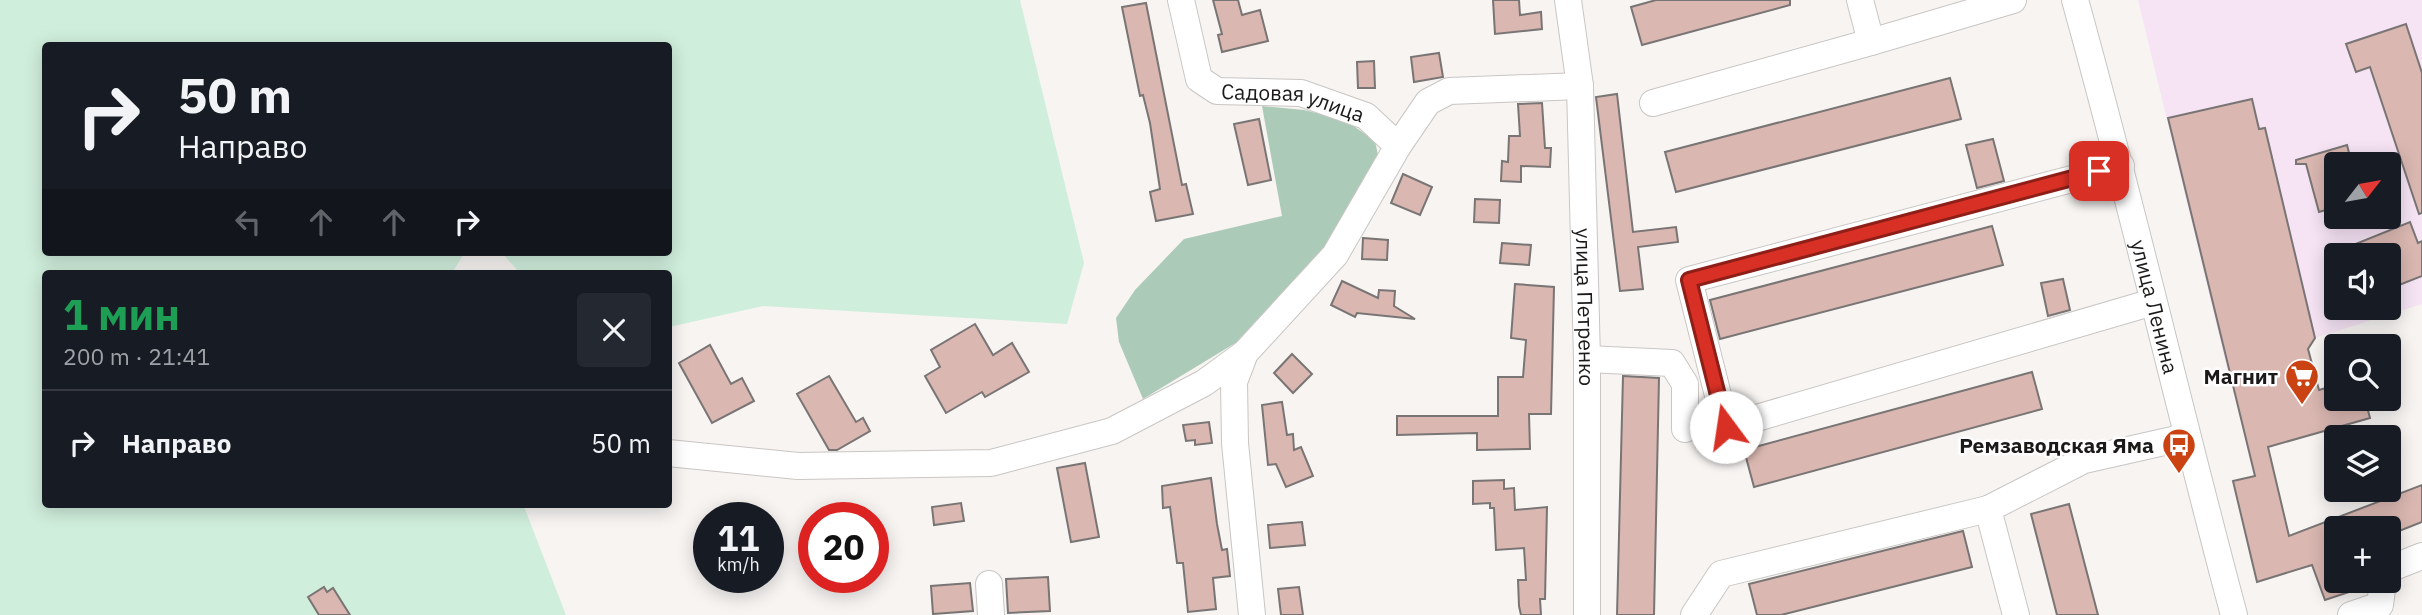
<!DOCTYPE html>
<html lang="ru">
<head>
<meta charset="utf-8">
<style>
	:root { --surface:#171b24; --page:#242831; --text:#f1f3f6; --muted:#9ea1a6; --line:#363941 }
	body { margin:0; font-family:"IBM Plex Sans",sans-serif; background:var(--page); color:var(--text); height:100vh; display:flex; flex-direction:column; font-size:26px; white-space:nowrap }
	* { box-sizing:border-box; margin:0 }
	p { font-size:23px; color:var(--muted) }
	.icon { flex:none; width:38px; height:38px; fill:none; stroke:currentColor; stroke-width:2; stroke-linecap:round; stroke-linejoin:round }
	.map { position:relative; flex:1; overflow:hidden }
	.details { position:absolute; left:42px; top:270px; width:630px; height:238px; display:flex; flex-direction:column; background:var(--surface); border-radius:7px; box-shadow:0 4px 18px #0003 }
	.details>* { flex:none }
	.banner { position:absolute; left:42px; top:42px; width:630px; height:214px; border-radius:7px; box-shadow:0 4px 18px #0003; background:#171b24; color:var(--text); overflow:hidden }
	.needle { width:46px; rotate:59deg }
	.buttons { position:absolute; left:2324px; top:152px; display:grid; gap:14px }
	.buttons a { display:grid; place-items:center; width:77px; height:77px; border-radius:7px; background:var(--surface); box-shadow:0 4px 18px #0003; font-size:35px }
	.speed { position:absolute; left:693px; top:502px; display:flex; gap:14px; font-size:35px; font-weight:700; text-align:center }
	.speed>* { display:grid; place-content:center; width:91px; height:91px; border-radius:50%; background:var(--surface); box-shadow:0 4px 18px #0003; line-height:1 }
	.speed small { font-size:18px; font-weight:400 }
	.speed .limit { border:10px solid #d22; background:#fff; color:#111 }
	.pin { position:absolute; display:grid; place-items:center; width:60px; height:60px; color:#fff; margin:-30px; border-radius:14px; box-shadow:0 4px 10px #0006 }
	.me { position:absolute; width:77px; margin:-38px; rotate:346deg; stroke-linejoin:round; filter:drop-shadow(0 0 5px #0008) }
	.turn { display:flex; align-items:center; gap:24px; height:147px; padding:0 21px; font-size:32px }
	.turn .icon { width:91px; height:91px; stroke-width:2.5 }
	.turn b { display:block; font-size:49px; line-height:60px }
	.lanes { display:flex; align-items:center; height:66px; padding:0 21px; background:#0003; justify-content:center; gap:35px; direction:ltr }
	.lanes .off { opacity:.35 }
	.round { display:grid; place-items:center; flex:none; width:74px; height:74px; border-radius:7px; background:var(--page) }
	.overview { display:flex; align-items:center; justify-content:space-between; height:119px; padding:0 21px }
	h1 { font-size:42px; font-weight:700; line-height:52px; color:#1e9e55 }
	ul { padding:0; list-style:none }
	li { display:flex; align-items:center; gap:21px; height:105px; padding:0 21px; border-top:2px solid var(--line) }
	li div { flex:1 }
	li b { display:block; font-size:26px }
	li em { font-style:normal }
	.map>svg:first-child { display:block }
	.industrial { fill:#f6e4f5; fill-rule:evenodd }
	.green { fill:#d0eedc }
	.forest { fill:#accab8 }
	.building { fill:#dab7b1; stroke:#797575; stroke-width:2 }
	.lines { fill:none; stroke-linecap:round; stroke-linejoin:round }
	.minor-casing { stroke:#c9c6c4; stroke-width:28 }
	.minor { stroke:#fff; stroke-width:26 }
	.route-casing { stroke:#8d1f18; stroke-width:18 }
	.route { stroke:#d93025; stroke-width:12 }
	.labels { text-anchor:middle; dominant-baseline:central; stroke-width:5; stroke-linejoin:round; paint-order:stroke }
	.street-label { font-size:21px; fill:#1b1a19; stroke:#fff }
	.poi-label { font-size:21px; font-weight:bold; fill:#1b1a19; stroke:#fff; text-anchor:end }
</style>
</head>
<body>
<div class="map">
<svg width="2422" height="615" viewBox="0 0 2422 615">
	<rect width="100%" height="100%" fill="#f7f4f2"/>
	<path class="industrial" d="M 2138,0 L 2422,0 L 2422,304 L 2315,338 L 2308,349 L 2228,372 ZM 2336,164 L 2389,164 L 2389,217 L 2336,217 ZM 2336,256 L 2389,256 L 2389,308 L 2336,308 Z"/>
	<path class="green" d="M 0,0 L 1020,0 L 1084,263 L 1067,324 L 763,306 L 669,327 L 668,273 L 520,273 L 501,252 L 668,252 L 668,46 L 46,46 L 46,252 L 465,252 L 452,273 L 46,273 L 46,504 L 523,504 L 566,615 L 0,615 Z"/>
	<path class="forest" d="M 1262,106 L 1304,110 L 1345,120 L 1375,141 L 1378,155 L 1332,239 L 1237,342 L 1143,399 L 1119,342 L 1116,318 L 1135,290 L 1184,239 L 1282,216 Z"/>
	<g class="building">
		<path d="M 1213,0 L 1238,0 L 1242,15 L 1260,10 L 1268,41 L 1222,52 L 1218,35 L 1222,34 Z"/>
		<path d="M 1493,0 L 1519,0 L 1520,15 L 1541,12 L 1542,29 L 1495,34 Z"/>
		<path d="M 1656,0 L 1790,0 L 1790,5 L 1642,45 L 1631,7 Z"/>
		<path d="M 1146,3 L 1182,185 L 1186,184 L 1193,214 L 1156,221 L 1150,192 L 1160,189 L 1150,123 L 1143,95 L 1140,96 L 1122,7 Z"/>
		<path d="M 2406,24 L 2422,73 L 2422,213 L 2419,214 L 2370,67 L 2356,72 L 2346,44 Z"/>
		<path d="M 1439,53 L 1443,77 L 1414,82 L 1411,57 Z"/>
		<path d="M 1374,61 L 1375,88 L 1358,88 L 1357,62 Z"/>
		<path d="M 1950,78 L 1961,119 L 1676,192 L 1665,152 Z"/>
		<path d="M 1617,94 L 1633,232 L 1676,227 L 1678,242 L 1638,247 L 1643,289 L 1620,291 L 1596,97 Z"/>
		<path d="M 2252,99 L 2259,129 L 2265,128 L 2315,338 L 2308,349 L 2319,390 L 2336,385 L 2336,399 L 2365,399 L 2370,418 L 2268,447 L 2289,536 L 2422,485 L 2422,522 L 2389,535 L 2389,528 L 2336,528 L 2336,581 L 2367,581 L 2367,586 L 2325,600 L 2312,565 L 2257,582 L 2233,481 L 2255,476 L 2168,118 Z"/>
		<path d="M 1542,103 L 1545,148 L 1551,148 L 1550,167 L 1521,166 L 1521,182 L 1501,181 L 1502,161 L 1508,162 L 1509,136 L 1520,136 L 1518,104 Z"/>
		<path d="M 1259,119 L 1271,180 L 1248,185 L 1234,124 Z"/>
		<path d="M 1993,139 L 2004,181 L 1977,188 L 1966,145 Z"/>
		<path d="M 2347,145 L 2352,164 L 2336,164 L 2336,207 L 2319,212 L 2306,164 L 2296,164 L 2296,160 Z"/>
		<path d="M 1403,174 L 1432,187 L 1420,215 L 1391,203 Z"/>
		<path d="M 1475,199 L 1500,200 L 1499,223 L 1474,222 Z"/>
		<path d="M 2410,222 L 2418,243 L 2422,241 L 2422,276 L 2389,289 L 2389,256 L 2326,256 Z"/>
		<path d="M 1992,226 L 2003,265 L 1720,339 L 1710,300 Z"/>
		<path d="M 1363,238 L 1388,240 L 1387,260 L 1362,259 Z"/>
		<path d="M 1502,243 L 1531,245 L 1529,265 L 1500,263 Z"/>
		<path d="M 2063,279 L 2070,310 L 2048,316 L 2041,283 Z"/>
		<path d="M 1342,281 L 1378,298 L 1379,290 L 1395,291 L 1394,306 L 1415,319 L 1357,313 L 1355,317 L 1331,305 Z"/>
		<path d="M 1515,284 L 1554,287 L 1551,414 L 1529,414 L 1530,449 L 1477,450 L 1477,433 L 1397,435 L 1397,416 L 1498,416 L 1498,377 L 1523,377 L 1526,340 L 1511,338 Z"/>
		<path d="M 975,324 L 993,355 L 1012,343 L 1029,372 L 985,397 L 982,392 L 946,413 L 925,376 L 940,367 L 931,350 Z"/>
		<path d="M 710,345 L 731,384 L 742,378 L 754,401 L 712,423 L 679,363 Z"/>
		<path d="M 1292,354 L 1312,374 L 1293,393 L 1274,373 Z"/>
		<path d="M 2032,372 L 2042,409 L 1754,487 L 1744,450 Z"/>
		<path d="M 829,376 L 856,422 L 863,418 L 870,431 L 837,450 L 829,450 L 797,394 Z"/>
		<path d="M 1623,376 L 1659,378 L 1654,615 L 1617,615 Z"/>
		<path d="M 1282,402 L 1287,435 L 1293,434 L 1294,450 L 1301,447 L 1313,476 L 1286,487 L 1276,464 L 1268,465 L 1262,405 Z"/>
		<path d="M 1209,422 L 1212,443 L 1195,445 L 1195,440 L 1186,441 L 1183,425 Z"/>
		<path d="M 1085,463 L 1099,537 L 1071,542 L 1057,468 Z"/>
		<path d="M 1211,478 L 1217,524 L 1222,550 L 1227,549 L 1230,576 L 1213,578 L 1216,609 L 1188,612 L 1183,563 L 1177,563 L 1170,507 L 1163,508 L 1162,486 Z"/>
		<path d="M 1504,480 L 1504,489 L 1514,488 L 1515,510 L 1547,507 L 1545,599 L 1540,599 L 1541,615 L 1521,615 L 1519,606 L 1518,580 L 1526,580 L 1524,548 L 1496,550 L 1494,508 L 1490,508 L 1490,503 L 1473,504 L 1473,481 Z"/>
		<path d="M 961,503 L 964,521 L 934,525 L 932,507 Z"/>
		<path d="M 2069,504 L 2098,615 L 2057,615 L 2031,514 Z"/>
		<path d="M 1302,522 L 1305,545 L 1270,548 L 1268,525 Z"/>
		<path d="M 1963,531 L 1972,567 L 1781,615 L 1757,615 L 1749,584 Z"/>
		<path d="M 1048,577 L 1050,611 L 1008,613 L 1006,579 Z"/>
		<path d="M 970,583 L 973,611 L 933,614 L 931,586 Z"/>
		<path d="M 324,587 L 327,592 L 333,588 L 350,615 L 319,615 L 308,597 Z"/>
		<path d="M 1299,587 L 1303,615 L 1281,615 L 1278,589 Z"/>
	</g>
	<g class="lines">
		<g class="minor-casing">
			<g id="minor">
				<path id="s1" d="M 1181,0 L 1199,79 L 1217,91 L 1301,93 L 1366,116 L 1398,146 L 1335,255 L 1245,353 L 1234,382 L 1235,443 L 1252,615"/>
				<path id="s2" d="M 1568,0 L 1580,86 L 1587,359 L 1587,615"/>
				<path d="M 1860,0 L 1871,42 L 2013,0"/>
				<path id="s3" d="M 2075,0 C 2132,204 2179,410 2234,615"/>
				<path d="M 1653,103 L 1871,42"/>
				<path d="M 1398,146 L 1428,102 L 1449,91 L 1580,86"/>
				<path d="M 2121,166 L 1689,280 L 1726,427 L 2153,302"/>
				<path d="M 1587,359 L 1672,363 L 1685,384 L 1685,429"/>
				<path d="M 668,453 L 798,466 L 991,463 L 1112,431 L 1204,383 L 1245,353"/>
				<path d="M 2389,569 L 2422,556"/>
				<path d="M 989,584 L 991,615"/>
				<path d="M 1694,615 L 1721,574 L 1988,509"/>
				<path d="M 2016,615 L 1988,509 L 2084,460 L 2186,437"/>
				<path d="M 2351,615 L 2380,605 L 2383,581"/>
			</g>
		</g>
		<use href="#minor" class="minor"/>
	</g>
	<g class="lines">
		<g class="route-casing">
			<path id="route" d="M 1726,427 L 1689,280 L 2099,171"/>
		</g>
		<use href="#route" class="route"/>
	</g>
	<defs>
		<g id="supermarket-pin" transform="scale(1.75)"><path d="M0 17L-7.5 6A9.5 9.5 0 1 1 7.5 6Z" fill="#cb4312" stroke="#fff"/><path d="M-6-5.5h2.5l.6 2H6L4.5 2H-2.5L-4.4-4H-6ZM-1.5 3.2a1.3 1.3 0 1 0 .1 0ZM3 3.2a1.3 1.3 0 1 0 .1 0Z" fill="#fff"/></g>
		<g id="bus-pin" transform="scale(1.75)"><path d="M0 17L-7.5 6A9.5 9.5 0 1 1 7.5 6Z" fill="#cb4312" stroke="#fff"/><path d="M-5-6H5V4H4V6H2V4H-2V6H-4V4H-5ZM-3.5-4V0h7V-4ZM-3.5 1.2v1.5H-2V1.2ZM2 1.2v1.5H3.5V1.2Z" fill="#fff"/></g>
	</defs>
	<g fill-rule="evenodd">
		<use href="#supermarket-pin" x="2302" y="376"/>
		<use href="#bus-pin" x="2179" y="445"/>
	</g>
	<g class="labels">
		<g class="street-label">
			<text stroke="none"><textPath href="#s1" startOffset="180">Садовая улица</textPath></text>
			<text stroke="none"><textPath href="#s2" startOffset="308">улица Петренко</textPath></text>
			<text stroke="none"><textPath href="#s3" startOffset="317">улица Ленина</textPath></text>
		</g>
		<g class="poi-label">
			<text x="2278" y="376">Магнит</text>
			<text x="2154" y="445">Ремзаводская Яма</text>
		</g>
	</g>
</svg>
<div class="buttons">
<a><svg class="needle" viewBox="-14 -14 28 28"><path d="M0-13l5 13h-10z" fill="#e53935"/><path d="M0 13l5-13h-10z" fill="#9ea1a6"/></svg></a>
<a><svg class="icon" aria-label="sound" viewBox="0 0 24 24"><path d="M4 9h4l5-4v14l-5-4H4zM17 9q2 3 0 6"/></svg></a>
<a><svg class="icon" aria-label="search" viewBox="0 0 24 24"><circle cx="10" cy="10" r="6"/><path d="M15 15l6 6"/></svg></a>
<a><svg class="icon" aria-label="layers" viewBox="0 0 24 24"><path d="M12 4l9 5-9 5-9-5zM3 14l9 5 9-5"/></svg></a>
<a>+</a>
</div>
<div class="speed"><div>11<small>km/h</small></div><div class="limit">20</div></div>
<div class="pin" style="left:2099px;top:171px;background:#d93025"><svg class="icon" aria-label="arrive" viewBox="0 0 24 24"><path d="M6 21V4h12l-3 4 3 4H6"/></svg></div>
<svg class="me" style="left:1726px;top:427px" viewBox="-20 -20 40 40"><circle r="19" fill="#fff"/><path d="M0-13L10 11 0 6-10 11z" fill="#d93025"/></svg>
<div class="banner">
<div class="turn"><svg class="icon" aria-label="right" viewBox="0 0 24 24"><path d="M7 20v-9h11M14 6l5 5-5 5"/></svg><div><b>50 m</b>Направо</div></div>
<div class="lanes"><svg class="icon off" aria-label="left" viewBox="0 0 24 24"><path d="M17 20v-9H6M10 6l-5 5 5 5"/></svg><svg class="icon off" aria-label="ahead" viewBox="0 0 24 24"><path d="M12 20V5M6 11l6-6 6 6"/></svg><svg class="icon off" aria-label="ahead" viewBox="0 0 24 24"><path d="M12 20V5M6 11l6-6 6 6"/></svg><svg class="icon" aria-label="right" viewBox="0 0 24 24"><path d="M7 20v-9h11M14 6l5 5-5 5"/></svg></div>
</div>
<section class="details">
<div class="overview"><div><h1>1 мин</h1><p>200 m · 21:41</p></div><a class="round"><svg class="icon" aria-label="close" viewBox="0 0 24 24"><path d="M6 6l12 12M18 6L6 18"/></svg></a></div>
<ul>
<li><svg class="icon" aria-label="right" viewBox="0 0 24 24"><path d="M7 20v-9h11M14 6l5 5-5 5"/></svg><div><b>Направо</b></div><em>50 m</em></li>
</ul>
</section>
</div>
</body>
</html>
